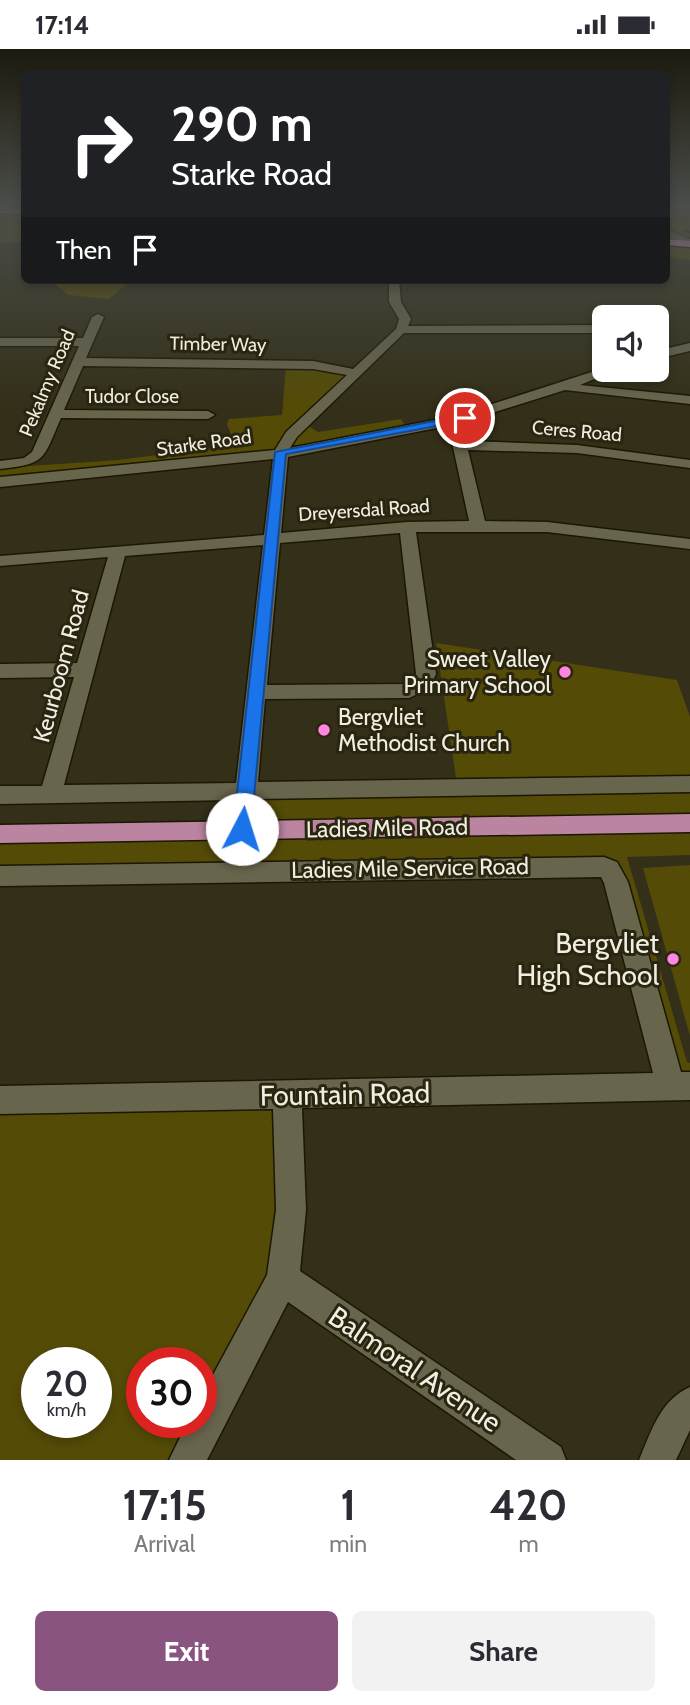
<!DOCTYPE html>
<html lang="en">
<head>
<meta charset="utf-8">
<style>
	:root { --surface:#fff; --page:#f2f2f3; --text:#2b2b33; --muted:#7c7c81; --accent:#8a5481 }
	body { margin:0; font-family:Cabin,sans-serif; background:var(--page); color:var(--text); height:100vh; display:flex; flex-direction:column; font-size:26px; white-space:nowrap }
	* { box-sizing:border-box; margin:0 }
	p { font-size:23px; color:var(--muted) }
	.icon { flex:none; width:38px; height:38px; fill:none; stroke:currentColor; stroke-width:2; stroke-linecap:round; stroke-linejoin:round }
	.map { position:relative; height:1411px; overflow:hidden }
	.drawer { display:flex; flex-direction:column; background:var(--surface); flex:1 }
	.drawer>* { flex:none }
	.guide { position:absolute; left:21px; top:21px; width:649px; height:214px; border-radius:10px; box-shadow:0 4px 10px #0003; background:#202124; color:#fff; overflow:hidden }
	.tools { position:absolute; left:592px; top:256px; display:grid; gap:14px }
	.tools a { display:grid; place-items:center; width:77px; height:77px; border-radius:10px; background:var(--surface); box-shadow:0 4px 10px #0003; font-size:35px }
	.speed { position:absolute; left:21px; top:1298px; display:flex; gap:14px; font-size:35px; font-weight:700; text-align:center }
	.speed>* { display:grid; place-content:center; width:91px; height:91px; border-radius:50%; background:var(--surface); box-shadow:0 4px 10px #0003; line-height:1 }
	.speed small { font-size:18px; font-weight:400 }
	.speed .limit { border:10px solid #d22; background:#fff; color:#111 }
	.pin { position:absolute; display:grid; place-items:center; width:60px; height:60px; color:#fff; margin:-30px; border:4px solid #fff; border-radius:50%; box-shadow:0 2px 7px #0007 }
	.me { position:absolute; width:77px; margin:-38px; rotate:5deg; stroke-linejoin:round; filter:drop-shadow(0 0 5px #0008) }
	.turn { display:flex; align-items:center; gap:24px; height:147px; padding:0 35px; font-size:32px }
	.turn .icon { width:91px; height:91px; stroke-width:2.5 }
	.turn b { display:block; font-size:49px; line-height:60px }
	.then { display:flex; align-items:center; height:66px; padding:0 35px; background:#0003; gap:14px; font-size:26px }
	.eta { display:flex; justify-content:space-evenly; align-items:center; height:119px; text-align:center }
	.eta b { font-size:42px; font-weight:700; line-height:49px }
	.button { display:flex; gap:14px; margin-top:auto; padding:14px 35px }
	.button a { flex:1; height:80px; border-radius:10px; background:var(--accent); color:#fff; font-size:28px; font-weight:700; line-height:80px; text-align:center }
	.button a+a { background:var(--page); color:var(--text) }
	.status { display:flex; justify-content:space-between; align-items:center; height:49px; padding:0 35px; background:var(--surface); direction:ltr }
	.status svg { height:19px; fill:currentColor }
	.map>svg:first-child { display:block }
	.green { fill:#544b07; fill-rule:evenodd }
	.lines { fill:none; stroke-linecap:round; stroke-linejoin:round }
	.stream { stroke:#32052a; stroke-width:2 }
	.minor-casing { stroke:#1b1703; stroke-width:3 }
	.major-casing { stroke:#1b1703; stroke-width:3 }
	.highway-casing { stroke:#1b1703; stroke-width:3 }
	.minor { fill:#68654d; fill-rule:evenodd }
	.major { fill:#bb85a2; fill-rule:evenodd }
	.highway { fill:#f29bdb; fill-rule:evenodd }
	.route { fill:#1a73e8; stroke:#114b97; stroke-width:2 }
	.poi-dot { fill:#fe86e0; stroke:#292510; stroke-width:2.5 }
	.labels { text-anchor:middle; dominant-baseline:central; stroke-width:6; stroke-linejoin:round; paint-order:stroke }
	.far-street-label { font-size:19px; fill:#f0eee0; stroke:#292510 }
	.poi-label { font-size:23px; fill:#f0eee0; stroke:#292510; text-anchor:end }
	.street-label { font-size:23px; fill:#f0eee0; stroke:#292510 }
	.near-poi-label { font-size:28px; fill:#f0eee0; stroke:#292510; text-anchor:end }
	.near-street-label { font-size:28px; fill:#f0eee0; stroke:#292510 }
</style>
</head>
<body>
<div class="status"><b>17:14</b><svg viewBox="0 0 49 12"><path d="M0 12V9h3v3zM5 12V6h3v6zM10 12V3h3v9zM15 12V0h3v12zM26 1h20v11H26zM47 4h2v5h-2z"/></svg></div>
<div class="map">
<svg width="690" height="1411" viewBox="0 0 690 1411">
	<rect width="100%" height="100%" fill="#332f19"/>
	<g class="green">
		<path d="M 0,158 L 24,158 L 24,193 L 0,194 Z"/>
		<path d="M 667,158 L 690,158 L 690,211 L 667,208 Z"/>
		<path d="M 50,231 L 131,231 L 109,250 L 68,246 Z"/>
		<path d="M 286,317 L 315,318 L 345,324 L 347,328 L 274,400 L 192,413 L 0,430 L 0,419 L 118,411 L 235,396 L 227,375 L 229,370 L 282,366 Z"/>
		<path d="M 401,370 L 407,380 L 300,397 L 292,395 L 307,376 L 318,383 Z"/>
		<path d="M 436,594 L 677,631 L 690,668 L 690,726 L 456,729 Z"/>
		<path d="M 690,735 L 690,806 L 627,808 L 687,1013 L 690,1014 L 690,1037 L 671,1038 L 614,826 L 0,827 L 0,785 L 242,780 L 245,741 Z"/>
		<path d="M 690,816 L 690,987 L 643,819 Z"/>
		<path d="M 287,1046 L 288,1197 L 187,1411 L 0,1411 L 0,1050 ZM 37,1314 L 96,1314 L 96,1374 L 37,1374 ZM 142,1314 L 201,1314 L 201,1374 L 142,1374 Z"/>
	</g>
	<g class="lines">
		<path class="stream" d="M 684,182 L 690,183"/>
		<g class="minor-casing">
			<g id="minor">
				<path d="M 667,181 L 690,190 L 690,196 L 667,187 Z"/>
				<path d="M 389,231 L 399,231 L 401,253 L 411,270 L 408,277 L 604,276 L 604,284 L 404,284 L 297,388 L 290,399 L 455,367 L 604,319 L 619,320 L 580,336 L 690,347 L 690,355 L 565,341 L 457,375 L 288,408 L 281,484 L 407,473 L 469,472 L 450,384 L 457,380 L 462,381 L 466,392 L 577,396 L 690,411 L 690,419 L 577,404 L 468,401 L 485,472 L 547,473 L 690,490 L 690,500 L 547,483 L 416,483 L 436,625 L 429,640 L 409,649 L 265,650 L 258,733 L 690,727 L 690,743 L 256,750 L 250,787 L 242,789 L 234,787 L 231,780 L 234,751 L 0,755 L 0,737 L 42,737 L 74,628 L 0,629 L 0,615 L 77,614 L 108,508 L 0,517 L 0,507 L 264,486 L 273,410 L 0,438 L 0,428 L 275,401 L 286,383 L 347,326 L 313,320 L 83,317 L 64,361 L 208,362 L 215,366 L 208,370 L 61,369 C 43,410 47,415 0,420 L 0,412 L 24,409 L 32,403 L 79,297 L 0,297 L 0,289 L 83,289 L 92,268 L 98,265 L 104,268 L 86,309 L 313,312 L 353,320 L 396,280 L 399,270 L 389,253 ZM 400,484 L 416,625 L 414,631 L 406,635 L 267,636 L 280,494 ZM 263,496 L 236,734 L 64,736 L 125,507 Z"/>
				<path d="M 690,294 L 690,302 L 656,310 L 656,302 Z"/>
				<path d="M 604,808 L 617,813 L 628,833 L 681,1023 L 690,1023 L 690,1051 L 302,1059 L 306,1161 L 300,1222 L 561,1398 L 566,1411 L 516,1411 L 288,1253 L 207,1411 L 169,1411 L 187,1374 L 201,1374 L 201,1348 L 267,1226 L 276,1161 L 273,1060 L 0,1065 L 0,1037 L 653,1024 L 604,834 L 601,828 L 0,837 L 0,817 Z"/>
				<path d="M 690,1338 L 690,1381 L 676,1411 L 639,1411 C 651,1383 660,1351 690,1338 Z"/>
			</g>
		</g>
		<g class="major-casing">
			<path id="major" d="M 690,765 L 690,783 L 0,794 L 0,776 Z"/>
		</g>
		<g class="highway-casing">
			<g id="highway">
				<path d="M 0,158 L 24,159 L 24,165 L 0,164 Z"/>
				<path d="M 667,190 L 690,192 L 690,198 L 667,196 Z"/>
			</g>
		</g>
		<use href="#minor" class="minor"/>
		<use href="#major" class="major"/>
		<use href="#highway" class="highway"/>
	</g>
	<linearGradient id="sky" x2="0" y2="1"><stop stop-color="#1c1a0e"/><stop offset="0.44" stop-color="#4a4d49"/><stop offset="1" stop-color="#4a4d49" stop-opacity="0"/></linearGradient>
	<rect width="690" height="356" fill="url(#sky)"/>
	<path class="route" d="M 465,366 L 469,367 L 469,371 L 286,405 L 251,780 L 248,785 L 236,785 L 233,780 L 275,403 Z"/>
	<g class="poi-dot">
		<circle cx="565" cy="623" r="7"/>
		<circle cx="324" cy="681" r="7"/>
		<circle cx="673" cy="910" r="7"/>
	</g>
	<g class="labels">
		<g class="far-street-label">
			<text transform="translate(218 295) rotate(1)">Timber Way</text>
			<text transform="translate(47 334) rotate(-67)">Pekalmy Road</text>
			<text x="132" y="347">Tudor Close</text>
			<text transform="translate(577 382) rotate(5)">Ceres Road</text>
			<text transform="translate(204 394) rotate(-8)">Starke Road</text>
			<text transform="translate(364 461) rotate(-4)">Dreyersdal Road</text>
		</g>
		<g class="poi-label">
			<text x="551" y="610">Sweet Valley<tspan x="551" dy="26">Primary School</tspan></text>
			<text x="338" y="668" text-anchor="start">Bergvliet<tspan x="338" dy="26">Methodist Church</tspan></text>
		</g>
		<g class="street-label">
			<text transform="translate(61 617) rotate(-75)">Keurboom Road</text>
			<text transform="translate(387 779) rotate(-1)">Ladies Mile Road</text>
			<text transform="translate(410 819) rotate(-1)">Ladies Mile Service Road</text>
		</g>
		<g class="near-poi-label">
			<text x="659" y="894">Bergvliet<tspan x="659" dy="32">High School</tspan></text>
		</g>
		<g class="near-street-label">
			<text transform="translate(345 1045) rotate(-1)">Fountain Road</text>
			<text transform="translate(415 1320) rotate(34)">Balmoral Avenue</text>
		</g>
	</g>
</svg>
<div class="tools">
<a><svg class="icon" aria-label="sound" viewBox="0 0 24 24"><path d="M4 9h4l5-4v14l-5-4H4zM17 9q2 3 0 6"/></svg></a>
</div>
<div class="speed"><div>20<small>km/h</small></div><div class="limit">30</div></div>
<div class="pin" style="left:465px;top:369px;background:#d93025"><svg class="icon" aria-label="arrive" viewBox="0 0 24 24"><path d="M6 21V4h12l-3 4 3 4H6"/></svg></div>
<svg class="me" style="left:242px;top:780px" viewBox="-20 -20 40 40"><circle r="19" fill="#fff"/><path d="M0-13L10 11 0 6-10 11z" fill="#1a73e8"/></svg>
<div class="guide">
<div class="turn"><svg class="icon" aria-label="right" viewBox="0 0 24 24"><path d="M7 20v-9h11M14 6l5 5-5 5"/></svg><div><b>290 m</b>Starke Road</div></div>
<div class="then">Then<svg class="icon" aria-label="arrive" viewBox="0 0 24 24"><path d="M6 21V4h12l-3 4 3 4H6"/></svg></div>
</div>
</div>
<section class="drawer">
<div class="eta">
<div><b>17:15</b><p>Arrival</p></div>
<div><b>1</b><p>min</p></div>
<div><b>420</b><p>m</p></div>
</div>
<div class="button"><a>Exit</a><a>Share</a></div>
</section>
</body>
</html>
